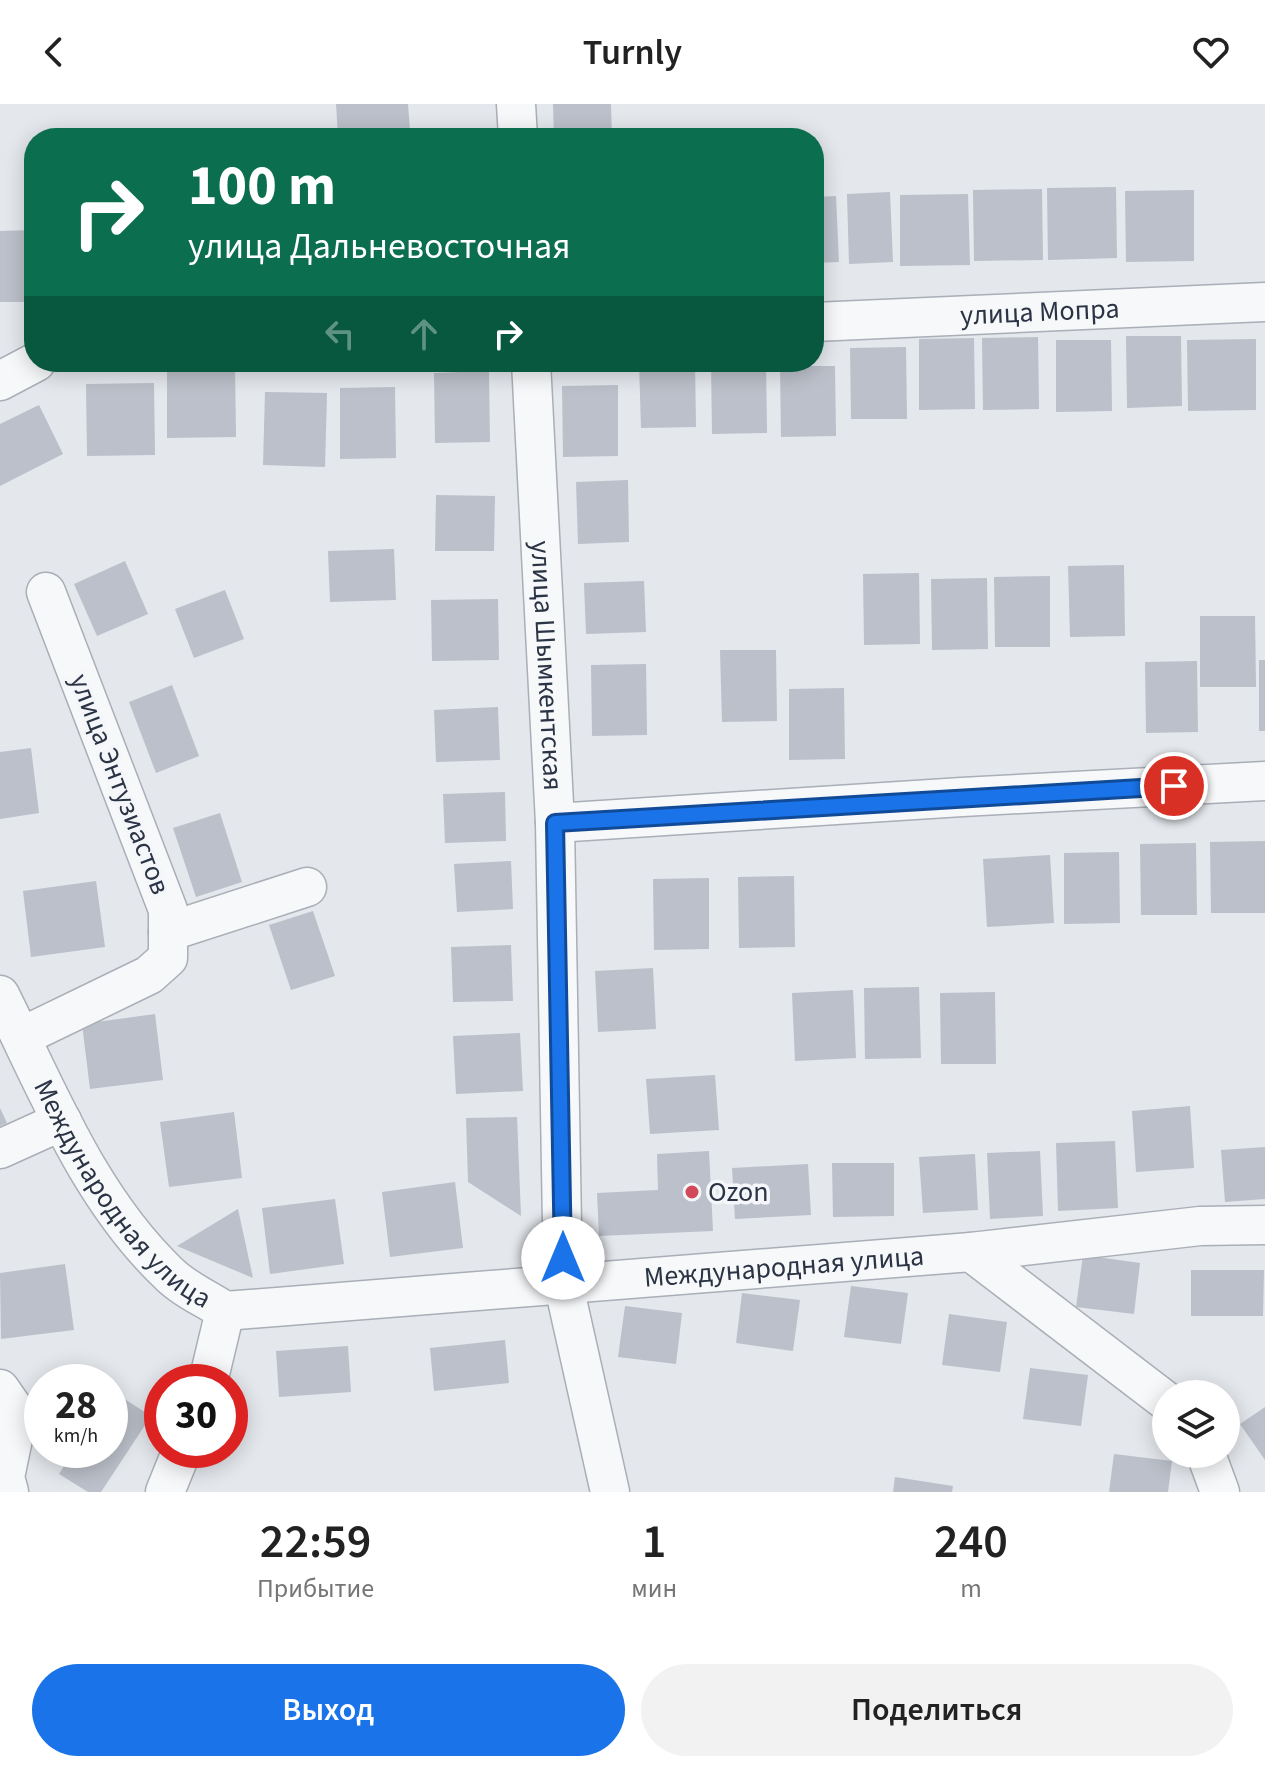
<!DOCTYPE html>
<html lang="ru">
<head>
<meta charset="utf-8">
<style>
	:root { --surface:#fff; --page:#f2f2f2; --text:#222; --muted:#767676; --accent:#1a73e8 }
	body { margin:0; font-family:"Source Sans 3",sans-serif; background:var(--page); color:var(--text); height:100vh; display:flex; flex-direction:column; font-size:30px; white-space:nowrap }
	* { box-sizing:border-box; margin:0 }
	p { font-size:26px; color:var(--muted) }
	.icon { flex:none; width:44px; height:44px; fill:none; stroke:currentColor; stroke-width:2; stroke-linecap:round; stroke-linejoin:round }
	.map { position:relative; height:1388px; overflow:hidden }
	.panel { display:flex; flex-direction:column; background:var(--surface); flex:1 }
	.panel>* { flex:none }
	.hud { position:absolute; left:24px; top:24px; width:800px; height:244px; border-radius:32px; box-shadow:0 4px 20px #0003; background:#0b6e4f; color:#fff; overflow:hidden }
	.tools { position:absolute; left:1152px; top:1276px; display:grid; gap:16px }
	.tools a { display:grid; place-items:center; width:88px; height:88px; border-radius:50%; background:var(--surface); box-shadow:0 4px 20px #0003; font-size:40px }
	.speed { position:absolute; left:24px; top:1260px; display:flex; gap:16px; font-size:40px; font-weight:700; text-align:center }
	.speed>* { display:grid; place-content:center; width:104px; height:104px; border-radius:50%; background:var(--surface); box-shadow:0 4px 20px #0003; line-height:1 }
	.speed small { font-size:20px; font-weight:400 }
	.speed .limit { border:12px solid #d22; background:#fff; color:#111 }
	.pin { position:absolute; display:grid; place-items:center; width:68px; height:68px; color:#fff; margin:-34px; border:4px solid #fff; border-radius:50%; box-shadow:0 2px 8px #0007 }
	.me { position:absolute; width:88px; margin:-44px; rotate:0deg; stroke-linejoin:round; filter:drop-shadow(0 0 6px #0008) }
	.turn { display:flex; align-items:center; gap:28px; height:168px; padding:0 32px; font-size:36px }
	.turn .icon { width:104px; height:104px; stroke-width:2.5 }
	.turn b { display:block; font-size:56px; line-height:68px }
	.lanes { display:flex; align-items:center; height:76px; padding:0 32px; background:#0003; justify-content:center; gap:40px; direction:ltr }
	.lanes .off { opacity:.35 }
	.eta { display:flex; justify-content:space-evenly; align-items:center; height:136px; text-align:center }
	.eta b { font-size:48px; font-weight:600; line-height:56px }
	.action { display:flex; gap:16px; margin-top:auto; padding:16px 32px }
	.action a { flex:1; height:92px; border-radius:48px; background:var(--accent); color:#fff; font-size:32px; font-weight:600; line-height:92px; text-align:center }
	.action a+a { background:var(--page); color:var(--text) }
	header { display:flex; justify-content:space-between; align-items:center; height:104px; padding:0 32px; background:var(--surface); font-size:36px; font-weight:600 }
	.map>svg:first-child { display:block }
	.building { fill:#bbc0ca }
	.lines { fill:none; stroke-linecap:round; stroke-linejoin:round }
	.minor-casing { stroke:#a9aeb7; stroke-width:41 }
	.minor { stroke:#f7f8fa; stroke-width:38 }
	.route-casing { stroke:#114b97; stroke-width:20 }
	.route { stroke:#1a73e8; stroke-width:14 }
	.poi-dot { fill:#d1495b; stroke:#f4f6f9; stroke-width:3 }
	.labels { text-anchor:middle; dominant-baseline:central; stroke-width:7; stroke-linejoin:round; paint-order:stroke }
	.street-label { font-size:28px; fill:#2b3445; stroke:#f4f6f9 }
	.poi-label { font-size:28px; fill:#2b3445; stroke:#f4f6f9; text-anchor:start }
</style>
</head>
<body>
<header><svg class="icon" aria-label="back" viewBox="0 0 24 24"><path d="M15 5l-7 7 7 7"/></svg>Turnly<svg class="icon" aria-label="heart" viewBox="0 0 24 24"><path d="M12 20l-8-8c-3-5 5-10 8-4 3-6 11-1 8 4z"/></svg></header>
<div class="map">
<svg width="1265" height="1388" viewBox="0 0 1265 1388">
	<rect width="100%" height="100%" fill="#e4e7ec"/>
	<g class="building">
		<path d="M 336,0 L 408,0 L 410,27 L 338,32 Z"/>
		<path d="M 553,0 L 611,0 L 612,34 L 554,34 Z"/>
		<path d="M 1116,83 L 1117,154 L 1048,156 L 1047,84 Z"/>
		<path d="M 1042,85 L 1043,156 L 974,157 L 973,86 Z"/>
		<path d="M 1194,86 L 1194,157 L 1126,158 L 1125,87 Z"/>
		<path d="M 890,88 L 893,158 L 849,160 L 847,90 Z"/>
		<path d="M 968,90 L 970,161 L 900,162 L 900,91 Z"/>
		<path d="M 836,92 L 839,158 L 814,159 L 814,93 Z"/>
		<path d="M 34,126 L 34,198 L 0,198 L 0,127 Z"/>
		<path d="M 1126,232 L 1181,232 L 1182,302 L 1127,304 Z"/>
		<path d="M 1038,233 L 1039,305 L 983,306 L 982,234 Z"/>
		<path d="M 974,234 L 975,305 L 919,306 L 919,235 Z"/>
		<path d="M 1256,235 L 1256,306 L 1188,307 L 1187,236 Z"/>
		<path d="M 1056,236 L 1111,236 L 1112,307 L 1056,308 Z"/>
		<path d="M 906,243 L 907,315 L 851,315 L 850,244 Z"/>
		<path d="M 639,258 L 695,258 L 696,323 L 641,324 Z"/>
		<path d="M 711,258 L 766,258 L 767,329 L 712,330 Z"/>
		<path d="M 235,262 L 236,333 L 167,334 L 167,263 Z"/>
		<path d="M 780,262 L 835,262 L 836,332 L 781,333 Z"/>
		<path d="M 489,267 L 490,338 L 435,339 L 434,269 Z"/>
		<path d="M 154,279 L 155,351 L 87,352 L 86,280 Z"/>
		<path d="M 618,281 L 618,352 L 563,353 L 562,282 Z"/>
		<path d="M 395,283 L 396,354 L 340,355 L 340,284 Z"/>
		<path d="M 265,288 L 327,289 L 325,363 L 263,361 Z"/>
		<path d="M 39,301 L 63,350 L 0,382 L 0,320 Z"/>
		<path d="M 628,376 L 629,438 L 578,440 L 576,378 Z"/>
		<path d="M 436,391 L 495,392 L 494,447 L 435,447 Z"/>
		<path d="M 394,445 L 396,496 L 330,498 L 328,447 Z"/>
		<path d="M 125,457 L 148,510 L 97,532 L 74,480 Z"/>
		<path d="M 1124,461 L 1125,532 L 1070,533 L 1068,462 Z"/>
		<path d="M 919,469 L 920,540 L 864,541 L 863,470 Z"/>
		<path d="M 1050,472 L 1050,543 L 995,543 L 994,473 Z"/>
		<path d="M 987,474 L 988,545 L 932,546 L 931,475 Z"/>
		<path d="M 644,477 L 646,528 L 586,530 L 584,479 Z"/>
		<path d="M 225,486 L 244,535 L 194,554 L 175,505 Z"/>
		<path d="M 498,495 L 499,556 L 432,557 L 431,496 Z"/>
		<path d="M 1200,512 L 1255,512 L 1256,583 L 1200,583 Z"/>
		<path d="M 720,546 L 776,546 L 777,617 L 722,618 Z"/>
		<rect x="1259" y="556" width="6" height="71"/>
		<path d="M 1197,557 L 1198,628 L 1146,629 L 1145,558 Z"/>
		<path d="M 646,560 L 647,631 L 592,632 L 591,561 Z"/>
		<path d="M 172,581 L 199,652 L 156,669 L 129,598 Z"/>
		<path d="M 844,584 L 845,655 L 789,656 L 789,585 Z"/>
		<path d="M 498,603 L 500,656 L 436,658 L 434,606 Z"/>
		<path d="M 31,644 L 39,709 L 0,715 L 0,648 Z"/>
		<path d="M 505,688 L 506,737 L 445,739 L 443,690 Z"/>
		<path d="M 220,709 L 242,778 L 196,793 L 173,724 Z"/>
		<path d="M 1265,737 L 1265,809 L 1211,809 L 1210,738 Z"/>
		<path d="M 1196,739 L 1197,811 L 1141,811 L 1140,740 Z"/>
		<path d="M 1119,748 L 1120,819 L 1064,820 L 1064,749 Z"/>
		<path d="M 1050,751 L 1054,819 L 987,823 L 983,755 Z"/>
		<path d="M 511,757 L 513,805 L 457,808 L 454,760 Z"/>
		<path d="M 794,772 L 795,843 L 739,844 L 738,773 Z"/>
		<path d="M 709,774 L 709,845 L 654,846 L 653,775 Z"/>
		<path d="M 96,777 L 105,843 L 31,853 L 23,787 Z"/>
		<path d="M 313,807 L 335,872 L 291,886 L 269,821 Z"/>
		<path d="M 511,841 L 513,897 L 453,898 L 451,843 Z"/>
		<path d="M 653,864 L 656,925 L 598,928 L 595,867 Z"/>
		<path d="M 919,883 L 921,954 L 865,955 L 864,884 Z"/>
		<path d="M 853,886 L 856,954 L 795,957 L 792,889 Z"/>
		<path d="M 995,888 L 996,960 L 941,960 L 940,889 Z"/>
		<path d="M 155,910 L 163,976 L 90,985 L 82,920 Z"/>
		<path d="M 520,929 L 523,987 L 456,990 L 453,932 Z"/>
		<path d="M 715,971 L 719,1026 L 650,1030 L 646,975 Z"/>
		<path d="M 1190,1002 L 1194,1064 L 1136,1068 L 1132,1007 Z"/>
		<path d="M 0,1004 L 7,1019 L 0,1022 Z"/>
		<path d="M 234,1008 L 242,1074 L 169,1083 L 160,1018 Z"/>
		<path d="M 517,1013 L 521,1112 L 468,1078 L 466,1014 Z"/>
		<path d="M 1115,1037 L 1118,1104 L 1058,1107 L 1056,1039 Z"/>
		<path d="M 1265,1043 L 1265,1095 L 1225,1098 L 1221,1046 Z"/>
		<path d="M 709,1047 L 713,1127 L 599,1132 L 597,1089 L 658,1086 L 657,1050 Z"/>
		<path d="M 1040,1047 L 1043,1112 L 990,1115 L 987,1049 Z"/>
		<path d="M 975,1050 L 978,1106 L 923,1109 L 919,1053 Z"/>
		<path d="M 832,1059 L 894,1059 L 894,1112 L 833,1113 Z"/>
		<path d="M 808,1060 L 811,1111 L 735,1115 L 732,1064 Z"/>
		<path d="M 455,1078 L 463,1144 L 390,1153 L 382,1088 Z"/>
		<path d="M 335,1095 L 344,1160 L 270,1170 L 262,1104 Z"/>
		<path d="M 238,1105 L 253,1174 L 177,1142 Z"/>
		<path d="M 1083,1151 L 1140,1159 L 1134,1210 L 1076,1203 Z"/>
		<path d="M 65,1160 L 74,1226 L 1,1235 L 0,1169 Z"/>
		<path d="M 1191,1166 L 1264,1166 L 1263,1212 L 1191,1212 Z"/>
		<path d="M 851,1182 L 908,1189 L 901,1240 L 844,1233 Z"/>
		<path d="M 742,1189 L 800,1196 L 793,1247 L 736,1239 Z"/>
		<path d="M 625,1202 L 682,1209 L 676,1260 L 618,1253 Z"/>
		<path d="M 949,1210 L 1007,1218 L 1000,1268 L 942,1261 Z"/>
		<path d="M 505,1236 L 509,1279 L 434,1287 L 430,1244 Z"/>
		<path d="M 348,1242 L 351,1288 L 279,1293 L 276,1247 Z"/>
		<path d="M 1030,1264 L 1088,1271 L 1081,1322 L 1023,1315 Z"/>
		<path d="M 112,1287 L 151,1312 L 101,1388 L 88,1388 L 59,1370 L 74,1346 L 110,1346 Z"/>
		<path d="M 1265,1303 L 1265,1356 L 1240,1320 Z"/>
		<path d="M 1114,1350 L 1172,1357 L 1168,1388 L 1109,1388 Z"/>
		<path d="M 895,1373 L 953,1382 L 952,1388 L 893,1388 Z"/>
	</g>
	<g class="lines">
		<g class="minor-casing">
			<g id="minor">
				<path d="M 516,0 L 518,34"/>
				<path id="s1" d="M 814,218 L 1265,198"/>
				<path id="s2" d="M 531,258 L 555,719 L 563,1178 L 610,1388"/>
				<path d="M 0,277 L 36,258"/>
				<path d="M 555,719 L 962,693 L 1265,677"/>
				<path d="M 168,828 L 307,783"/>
				<path id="s3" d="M 0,891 C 48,987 89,1094 169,1170 C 184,1185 207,1195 225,1207 L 971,1148 L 1200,1122 L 1265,1121"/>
				<path d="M 21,933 L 149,871 L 168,854 L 168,806 L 46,488"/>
				<path d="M 0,1045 L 62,1017"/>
				<path d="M 971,1148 L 1166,1297"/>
				<path d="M 208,1278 L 225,1207"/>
				<path d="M 0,1285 L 18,1311 L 5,1373 L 9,1388"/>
				<path d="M 1206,1350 L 1220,1388"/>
				<path d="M 165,1388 L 182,1346"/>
			</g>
		</g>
		<use href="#minor" class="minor"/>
	</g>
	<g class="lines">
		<g class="route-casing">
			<path id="route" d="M 563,1154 L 555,719 L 1174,682"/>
		</g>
		<use href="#route" class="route"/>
	</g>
	<circle class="poi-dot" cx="692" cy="1088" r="8"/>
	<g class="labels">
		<g class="street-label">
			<text stroke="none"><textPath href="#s1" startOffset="226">улица Мопра</textPath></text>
			<text stroke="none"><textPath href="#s2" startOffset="304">улица Шымкентская</textPath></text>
			<text transform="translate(120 680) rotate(69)">улица Энтузиастов</text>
			<text stroke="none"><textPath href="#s3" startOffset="236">Международная улица</textPath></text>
			<text stroke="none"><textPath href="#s3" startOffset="956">Международная улица</textPath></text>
		</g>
		<g class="poi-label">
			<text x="708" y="1088">Ozon</text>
		</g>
	</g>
</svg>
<div class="tools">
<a><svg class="icon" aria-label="layers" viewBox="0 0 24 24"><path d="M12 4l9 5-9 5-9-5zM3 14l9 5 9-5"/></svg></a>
</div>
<div class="speed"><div>28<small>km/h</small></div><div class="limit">30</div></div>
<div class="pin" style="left:1174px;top:682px;background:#d93025"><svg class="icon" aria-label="arrive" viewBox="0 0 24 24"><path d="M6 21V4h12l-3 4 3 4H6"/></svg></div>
<svg class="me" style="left:563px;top:1154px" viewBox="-20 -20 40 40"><circle r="19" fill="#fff"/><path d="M0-13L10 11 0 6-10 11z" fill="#1a73e8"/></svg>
<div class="hud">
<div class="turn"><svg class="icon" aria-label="right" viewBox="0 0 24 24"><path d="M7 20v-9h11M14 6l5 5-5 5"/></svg><div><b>100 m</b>улица Дальневосточная</div></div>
<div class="lanes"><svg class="icon off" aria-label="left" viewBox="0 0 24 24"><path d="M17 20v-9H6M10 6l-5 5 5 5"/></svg><svg class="icon off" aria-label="ahead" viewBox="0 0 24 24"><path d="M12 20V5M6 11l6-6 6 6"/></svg><svg class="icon" aria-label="right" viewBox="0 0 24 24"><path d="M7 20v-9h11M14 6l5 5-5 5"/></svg></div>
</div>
</div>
<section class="panel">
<div class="eta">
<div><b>22:59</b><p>Прибытие</p></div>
<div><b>1</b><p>мин</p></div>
<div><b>240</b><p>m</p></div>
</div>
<div class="action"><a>Выход</a><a>Поделиться</a></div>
</section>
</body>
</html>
